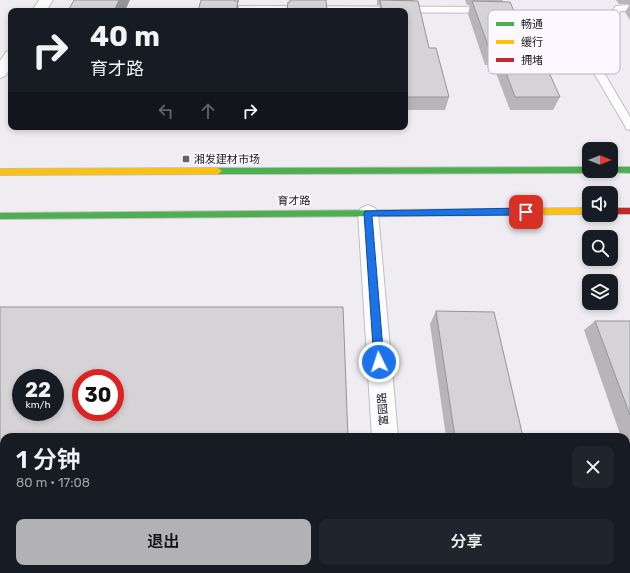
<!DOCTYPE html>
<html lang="zh">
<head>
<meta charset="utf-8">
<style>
	:root { --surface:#171b24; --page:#20242c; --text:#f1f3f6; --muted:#9ea1a6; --accent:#b2b2b5 }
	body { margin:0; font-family:Rubik,"Noto Sans SC",sans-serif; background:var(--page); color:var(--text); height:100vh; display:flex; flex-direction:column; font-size:15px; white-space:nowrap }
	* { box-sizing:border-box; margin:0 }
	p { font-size:13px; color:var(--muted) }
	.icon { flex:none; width:22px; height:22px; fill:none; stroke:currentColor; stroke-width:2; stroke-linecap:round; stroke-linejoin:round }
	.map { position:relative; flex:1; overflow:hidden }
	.sheet { position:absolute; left:0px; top:433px; width:630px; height:140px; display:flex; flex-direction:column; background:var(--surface); border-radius:12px 12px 0 0; box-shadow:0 2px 6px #0003 }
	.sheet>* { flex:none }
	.banner { position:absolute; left:8px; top:8px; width:400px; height:122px; border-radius:8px; box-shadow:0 2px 6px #0003; background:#171b24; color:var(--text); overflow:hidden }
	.needle { width:26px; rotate:90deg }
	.buttons { position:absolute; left:582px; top:142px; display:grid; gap:8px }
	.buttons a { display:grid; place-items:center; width:36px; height:36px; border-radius:8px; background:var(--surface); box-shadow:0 2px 6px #0003; font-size:20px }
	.speed { position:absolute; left:12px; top:369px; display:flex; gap:8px; font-size:20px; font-weight:700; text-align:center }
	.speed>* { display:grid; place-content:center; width:52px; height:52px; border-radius:50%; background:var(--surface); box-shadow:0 2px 6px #0003; line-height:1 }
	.speed small { font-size:10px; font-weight:400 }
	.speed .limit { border:6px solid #d22; background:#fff; color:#111 }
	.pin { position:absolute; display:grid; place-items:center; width:34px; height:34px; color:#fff; margin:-17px; border-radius:8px; box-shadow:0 2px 6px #0006 }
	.me { position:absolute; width:44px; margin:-22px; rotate:356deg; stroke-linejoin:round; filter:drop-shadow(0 0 3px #0008) }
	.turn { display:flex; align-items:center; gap:14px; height:84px; padding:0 16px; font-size:18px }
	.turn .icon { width:52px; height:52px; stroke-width:2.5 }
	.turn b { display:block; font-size:28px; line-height:34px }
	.lanes { display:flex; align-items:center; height:38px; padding:0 16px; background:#0003; justify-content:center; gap:20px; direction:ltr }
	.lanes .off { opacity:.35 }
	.round { display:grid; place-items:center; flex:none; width:42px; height:42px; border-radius:8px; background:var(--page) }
	.overview { display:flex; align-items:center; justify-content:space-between; height:68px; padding:0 16px }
	h1 { font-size:24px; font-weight:600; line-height:30px }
	.action { display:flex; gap:8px; margin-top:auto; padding:8px 16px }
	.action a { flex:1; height:46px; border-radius:8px; background:var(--accent); color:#111; font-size:16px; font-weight:600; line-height:46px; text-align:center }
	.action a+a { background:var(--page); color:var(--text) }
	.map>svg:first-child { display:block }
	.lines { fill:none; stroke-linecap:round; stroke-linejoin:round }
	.lane-casing { stroke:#bfbec1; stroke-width:2 }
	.street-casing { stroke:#bfbec1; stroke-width:2 }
	.fast-casing { stroke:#bfbec1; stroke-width:2 }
	.slow-casing { stroke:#bfbec1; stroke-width:2 }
	.jam-casing { stroke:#bfbec1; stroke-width:2 }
	.lane { fill:#fdfcfd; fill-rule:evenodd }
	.street { fill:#fdfcfd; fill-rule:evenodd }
	.fast { fill:#4caf50; fill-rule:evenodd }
	.slow { fill:#ffc107; fill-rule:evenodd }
	.jam { fill:#c62828; fill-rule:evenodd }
	.wall { fill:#b7b5b8 }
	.shaded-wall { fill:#959496 }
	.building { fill:#d5d3d6; stroke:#959496; fill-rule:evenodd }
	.route { fill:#1a73e8; stroke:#114b97 }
	.poi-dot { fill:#646366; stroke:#fbf9ff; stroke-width:1.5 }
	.labels { text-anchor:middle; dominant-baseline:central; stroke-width:3.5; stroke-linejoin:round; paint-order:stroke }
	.poi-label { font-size:11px; fill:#19191b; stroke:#fbf9ff; text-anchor:start }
	.street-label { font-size:11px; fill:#19191b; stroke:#fbf9ff }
	.key { fill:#fbf9ff; stroke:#b7b6bb; stroke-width:1 }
	.key-label { font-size:11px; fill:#19191b }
</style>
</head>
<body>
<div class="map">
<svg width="630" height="573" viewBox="0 0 630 573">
	<rect width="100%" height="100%" fill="#efedf1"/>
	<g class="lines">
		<g class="lane-casing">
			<g id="lane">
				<path d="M 630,5 L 630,11 L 621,11 L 590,49 L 630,117 L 630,130 L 626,129 L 625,126 L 581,51 L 503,13 L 218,11 L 216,9 L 220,6 L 505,7 L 584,45 L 616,6 Z"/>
				<rect x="626" y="486" width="4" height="18"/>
				<path d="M 626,508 L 630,509 L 630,538 L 626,537 Z"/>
				<rect x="0" y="523" width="4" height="18"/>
			</g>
		</g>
		<g class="street-casing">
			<g id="street">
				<path d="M 39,0 L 53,0 L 46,11 L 32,11 Z"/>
				<path d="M 11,51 L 11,68 L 5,76 L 0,78 L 0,61 L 6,52 Z"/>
				<path d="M 368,205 L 375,208 L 378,213 L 398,437 L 372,437 L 358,213 L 361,208 Z"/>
				<path d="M 380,569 L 410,569 L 411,573 L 381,573 Z"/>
			</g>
		</g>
		<g class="fast-casing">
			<g id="fast">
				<path d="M 589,167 L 589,171 L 592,171 L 589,173 L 218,174 L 214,171 L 218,168 Z"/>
				<path d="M 611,167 L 630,167 L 630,173 L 608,172 L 611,171 Z"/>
				<path d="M 401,210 L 405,213 L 401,216 L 0,219 L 0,213 Z"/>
			</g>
		</g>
		<g class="slow-casing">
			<g id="slow">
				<path d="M 218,168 L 222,171 L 218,174 L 0,175 L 0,169 Z"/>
				<path d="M 589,208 L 589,214 L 401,216 L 397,213 L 401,210 Z"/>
			</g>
		</g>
		<g class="jam-casing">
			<rect id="jam" x="611" y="208" width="19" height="6"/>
		</g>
		<use href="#lane" class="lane"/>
		<use href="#street" class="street"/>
		<use href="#fast" class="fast"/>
		<use href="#slow" class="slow"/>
		<use href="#jam" class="jam"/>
	</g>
	<g class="wall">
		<path d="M 377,0 L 414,0 L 429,48 L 449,97 L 445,110 L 405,110 L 405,11 L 379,11 L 380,5 L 377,5 Z"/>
		<path d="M 465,0 L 503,0 L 502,2 L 560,97 L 553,110 L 510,110 L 493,65 L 485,65 L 468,14 L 470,5 L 467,5 Z"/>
		<path d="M 616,0 L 630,0 L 630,20 L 625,12 L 630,4 L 619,4 Z"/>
		<path d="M 0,307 L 4,437 L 4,504 L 0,504 Z"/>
		<path d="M 436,311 L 523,437 L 446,437 L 430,324 Z"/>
		<path d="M 595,321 L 630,321 L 630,462 L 626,451 L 626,437 L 621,437 L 584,330 Z"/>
		<path d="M 465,569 L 554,569 L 555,573 L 466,573 Z"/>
	</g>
	<g class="shaded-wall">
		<path d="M 119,0 L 130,0 L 125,11 L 114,11 Z"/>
		<path d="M 235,0 L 236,11 L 238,3 L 237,0 L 239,0 L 238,3 L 239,11 L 236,11 Z"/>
	</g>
	<g class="building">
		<path d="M 74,0 L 119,0 L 114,11 L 68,11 Z"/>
		<path d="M 201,0 L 235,0 L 234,1 L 238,1 L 236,11 L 198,11 Z"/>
		<path d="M 290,0 L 326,0 L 327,11 L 287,11 L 288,2 L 290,2 Z"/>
		<path d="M 380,0 L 418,1 L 429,48 L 436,48 L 449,97 L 405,97 L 405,11 L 382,11 Z"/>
		<path d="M 472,1 L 510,2 L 530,48 L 538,48 L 560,97 L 515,97 L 498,51 L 490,51 Z"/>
		<path d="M 0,307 L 343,307 L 348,437 L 4,437 L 4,500 L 0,500 ZM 21,378 L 55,378 L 55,412 L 21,412 ZM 81,378 L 115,378 L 115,412 L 81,412 Z"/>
		<path d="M 436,311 L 494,312 L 523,437 L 455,437 Z"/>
		<path d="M 595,321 L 630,321 L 630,415 Z"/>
		<path d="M 0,563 L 4,563 L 4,569 L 349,569 L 349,573 L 0,573 Z"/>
		<path d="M 475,569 L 554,569 L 555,573 L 476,573 Z"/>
	</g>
	<path class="route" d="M 526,208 L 530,212 L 526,215 L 372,216 L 384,362 L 383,366 L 379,367 L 376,366 L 374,362 L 364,213 L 365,211 Z"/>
	<rect class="poi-dot" x="182" y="155" width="8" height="8" rx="2"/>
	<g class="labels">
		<g class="poi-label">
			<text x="194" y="159">湘发建材市场</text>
		</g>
		<g class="street-label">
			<text transform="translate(294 201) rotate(-1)">育才路</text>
			<text transform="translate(383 409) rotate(-94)">富园路</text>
		</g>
	</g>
	<rect x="488" y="10" width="132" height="64" rx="6" class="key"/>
	<rect x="496" y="22" width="18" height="4" fill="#4caf50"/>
	<rect x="496" y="40" width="18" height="4" fill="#ffc107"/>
	<rect x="496" y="58" width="18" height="4" fill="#c62828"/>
	<g class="key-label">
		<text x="521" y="28">畅通</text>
		<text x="521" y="46">缓行</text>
		<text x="521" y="64">拥堵</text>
	</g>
</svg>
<div class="buttons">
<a><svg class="needle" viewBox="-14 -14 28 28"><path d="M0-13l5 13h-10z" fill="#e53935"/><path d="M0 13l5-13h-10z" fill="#9ea1a6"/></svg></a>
<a><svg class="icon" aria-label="sound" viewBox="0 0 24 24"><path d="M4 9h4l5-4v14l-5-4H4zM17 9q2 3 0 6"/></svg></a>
<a><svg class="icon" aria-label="search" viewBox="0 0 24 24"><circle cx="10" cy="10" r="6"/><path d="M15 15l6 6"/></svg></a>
<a><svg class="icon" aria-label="layers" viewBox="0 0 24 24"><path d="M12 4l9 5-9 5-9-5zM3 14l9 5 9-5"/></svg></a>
</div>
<div class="speed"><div>22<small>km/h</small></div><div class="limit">30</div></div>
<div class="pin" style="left:526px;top:212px;background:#d93025"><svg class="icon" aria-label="arrive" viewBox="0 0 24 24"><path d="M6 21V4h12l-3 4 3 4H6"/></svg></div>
<svg class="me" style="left:379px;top:362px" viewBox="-20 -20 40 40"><circle r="17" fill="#1a73e8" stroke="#fff" stroke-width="3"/><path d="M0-11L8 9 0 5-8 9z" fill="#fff"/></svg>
<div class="banner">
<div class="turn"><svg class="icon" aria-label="right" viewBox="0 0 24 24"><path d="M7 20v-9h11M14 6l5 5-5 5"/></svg><div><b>40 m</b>育才路</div></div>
<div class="lanes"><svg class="icon off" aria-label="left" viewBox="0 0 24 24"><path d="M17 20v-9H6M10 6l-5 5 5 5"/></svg><svg class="icon off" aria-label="ahead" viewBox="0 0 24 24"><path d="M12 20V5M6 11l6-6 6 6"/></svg><svg class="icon" aria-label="right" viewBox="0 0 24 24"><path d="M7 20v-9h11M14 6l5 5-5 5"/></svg></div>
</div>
<section class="sheet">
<div class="overview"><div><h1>1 分钟</h1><p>80 m · 17:08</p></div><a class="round"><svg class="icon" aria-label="close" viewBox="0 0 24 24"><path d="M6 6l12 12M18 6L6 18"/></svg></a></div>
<div class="action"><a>退出</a><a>分享</a></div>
</section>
</div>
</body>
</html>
